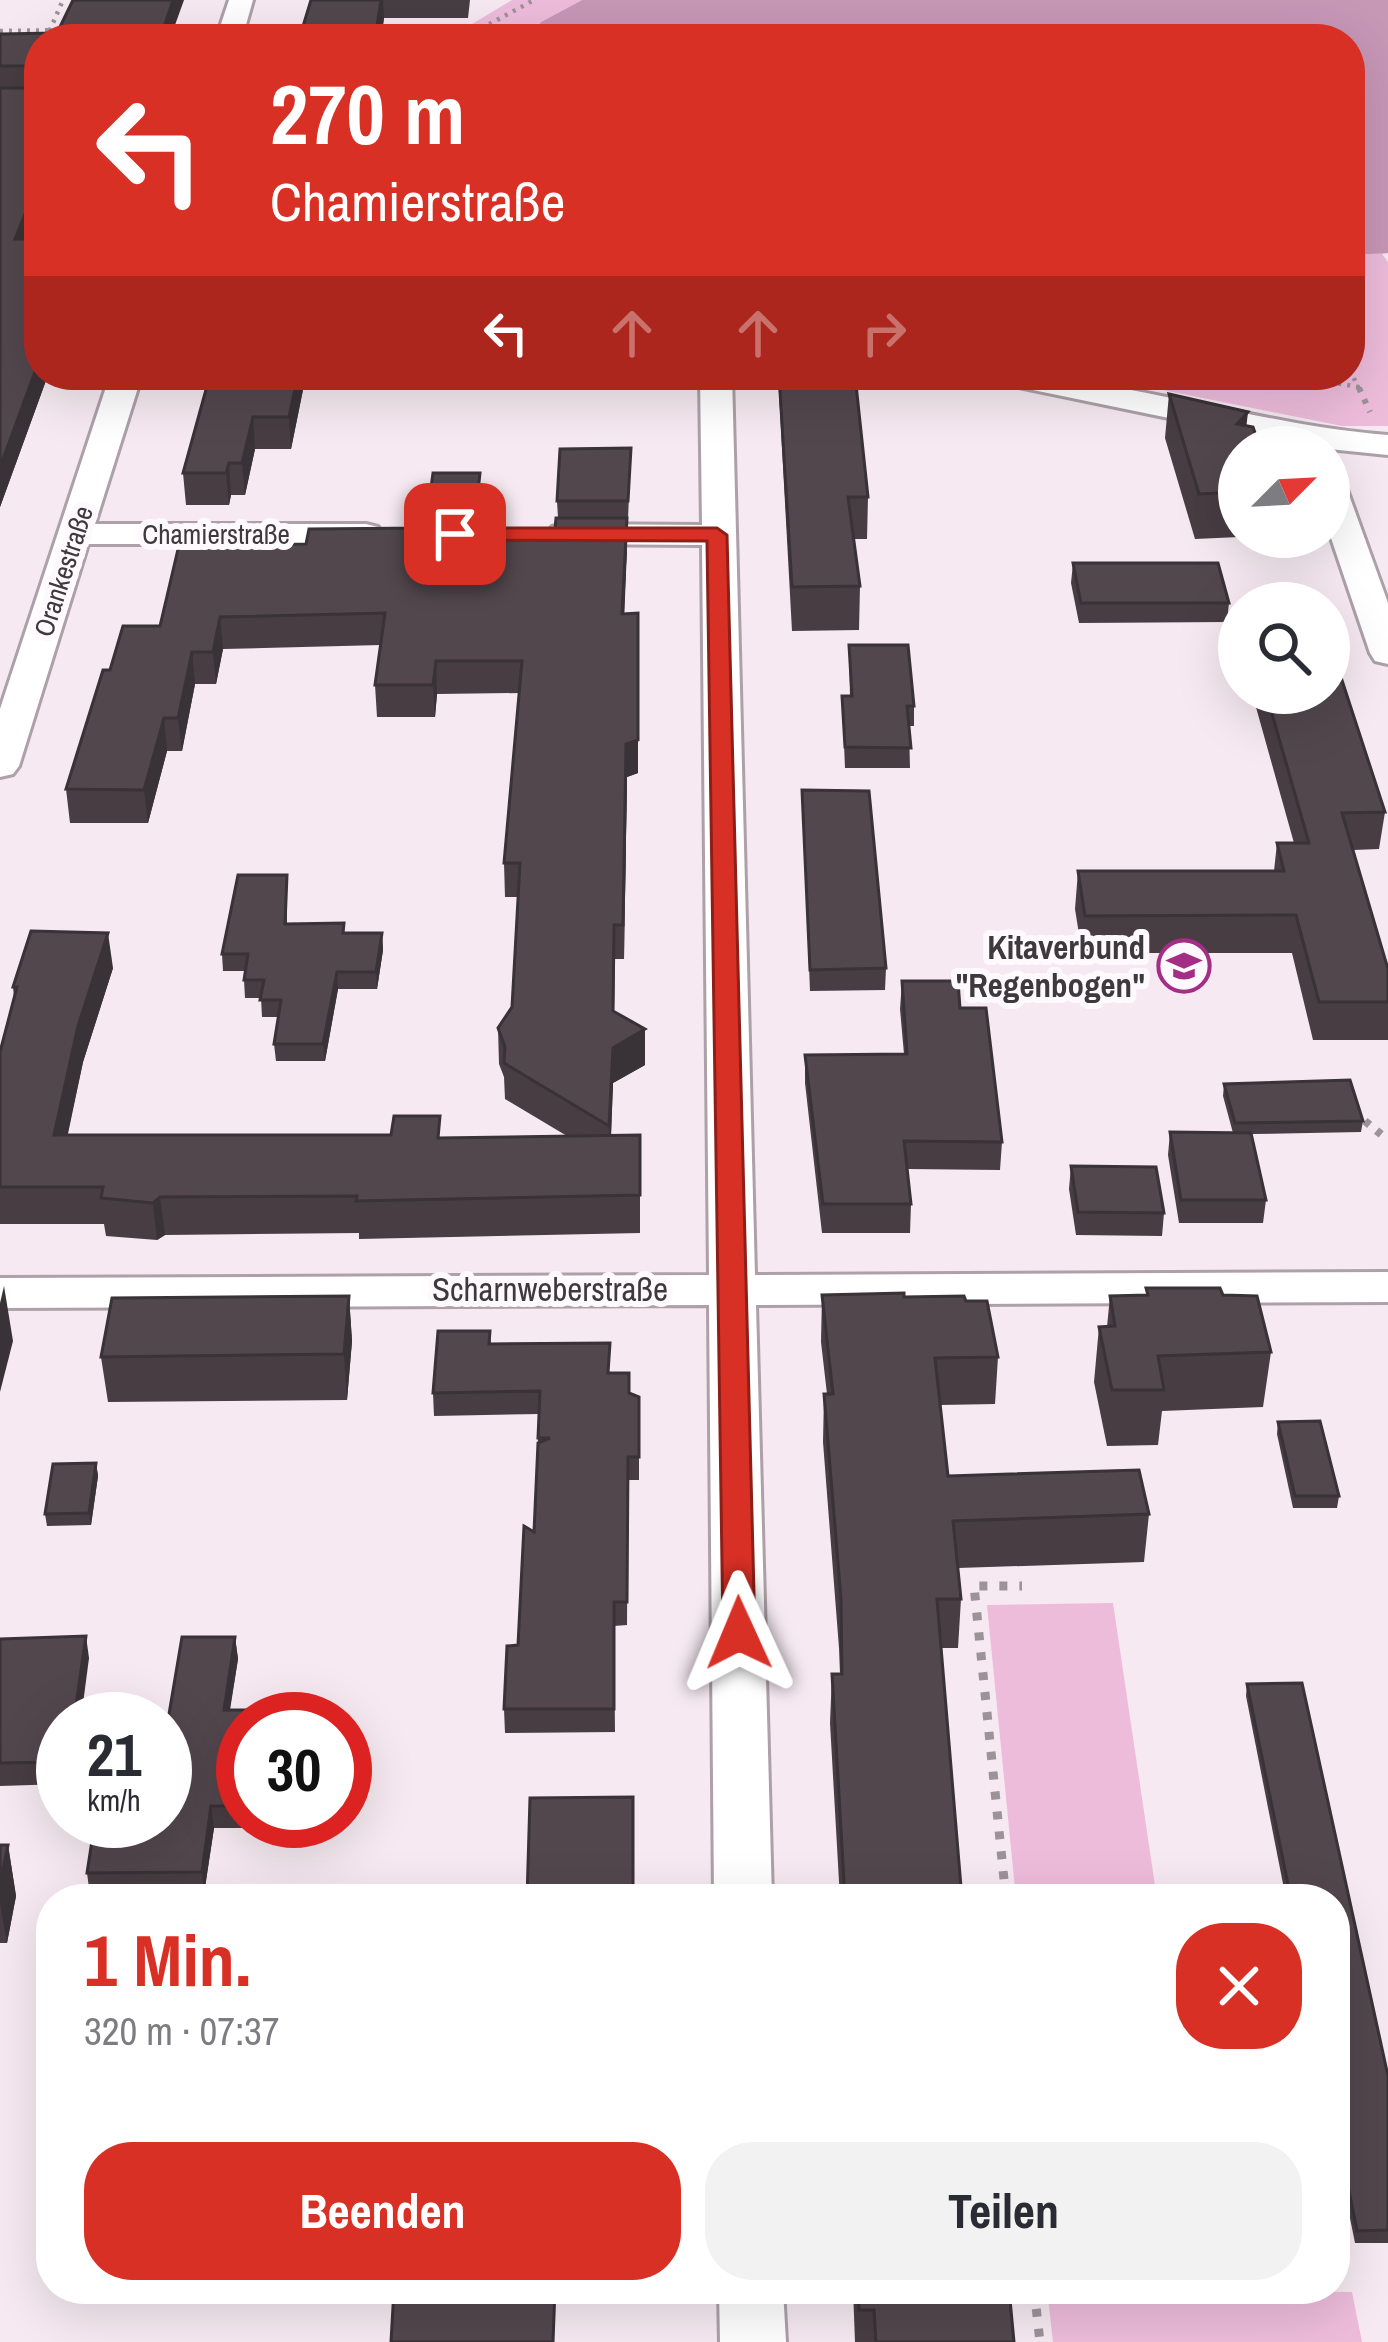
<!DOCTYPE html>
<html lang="de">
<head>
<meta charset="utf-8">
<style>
	:root { --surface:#fff; --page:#f2f2f3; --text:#2b2b33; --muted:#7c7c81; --accent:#d93025 }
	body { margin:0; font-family:"Archivo Narrow",sans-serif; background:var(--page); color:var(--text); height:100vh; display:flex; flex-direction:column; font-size:45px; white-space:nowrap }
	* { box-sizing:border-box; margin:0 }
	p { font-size:39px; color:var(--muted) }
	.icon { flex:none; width:66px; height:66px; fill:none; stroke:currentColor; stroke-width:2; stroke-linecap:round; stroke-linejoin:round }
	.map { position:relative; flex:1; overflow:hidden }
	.side { position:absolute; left:36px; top:1884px; width:1314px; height:420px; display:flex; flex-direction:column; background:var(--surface); border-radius:48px; box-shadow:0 12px 48px #0002 }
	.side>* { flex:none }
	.guide { position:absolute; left:24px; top:24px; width:1341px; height:366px; border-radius:48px; box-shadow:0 12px 48px #0002; background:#d93025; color:#fff; overflow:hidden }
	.needle { width:78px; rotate:66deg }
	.tools { position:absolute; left:1218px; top:426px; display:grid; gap:24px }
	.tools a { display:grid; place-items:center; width:132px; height:132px; border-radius:50%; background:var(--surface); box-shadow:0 12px 48px #0002; font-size:60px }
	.speed { position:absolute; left:36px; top:1692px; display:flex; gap:24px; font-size:60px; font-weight:700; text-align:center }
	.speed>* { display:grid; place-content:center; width:156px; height:156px; border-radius:50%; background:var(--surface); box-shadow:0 12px 48px #0002; line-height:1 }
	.speed small { font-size:30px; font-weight:400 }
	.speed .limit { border:18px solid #d22; background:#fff; color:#111 }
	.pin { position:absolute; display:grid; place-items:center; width:102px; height:102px; color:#fff; margin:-51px; border-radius:24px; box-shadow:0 6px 18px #0006 }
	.me { position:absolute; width:132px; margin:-66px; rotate:359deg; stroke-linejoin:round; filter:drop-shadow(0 0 9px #0008) }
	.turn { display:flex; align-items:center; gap:42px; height:252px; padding:0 48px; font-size:54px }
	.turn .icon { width:156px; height:156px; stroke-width:2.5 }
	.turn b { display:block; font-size:84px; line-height:102px }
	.lanes { display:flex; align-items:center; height:114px; padding:0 48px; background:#0003; justify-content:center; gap:60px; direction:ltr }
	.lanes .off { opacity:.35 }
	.round { display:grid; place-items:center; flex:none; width:126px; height:126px; border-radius:48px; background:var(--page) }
	.overview { display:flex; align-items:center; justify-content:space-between; height:204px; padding:0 48px }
	h1 { font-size:72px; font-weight:700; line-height:90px; color:var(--accent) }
	.action { display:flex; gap:24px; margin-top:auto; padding:24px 48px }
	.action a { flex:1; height:138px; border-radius:48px; background:var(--accent); color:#fff; font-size:48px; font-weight:700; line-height:138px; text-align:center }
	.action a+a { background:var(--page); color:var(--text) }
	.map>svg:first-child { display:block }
	.green { fill:#edbcdb }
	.water { fill:#c797b6 }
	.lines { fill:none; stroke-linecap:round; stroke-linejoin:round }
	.minor-casing { stroke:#ada0a8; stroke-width:6 }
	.path-far3 { stroke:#9c9399; stroke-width:4.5; stroke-dasharray:3 6; stroke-linecap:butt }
	.path-far2 { stroke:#9c9399; stroke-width:6; stroke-dasharray:4.5 8; stroke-linecap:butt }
	.path-far1 { stroke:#9c9399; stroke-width:8; stroke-dasharray:6 9; stroke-linecap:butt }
	.path { stroke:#9c9399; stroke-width:9; stroke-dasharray:8 12; stroke-linecap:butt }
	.minor { fill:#fff; fill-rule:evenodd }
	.wall { fill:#473d42 }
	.shaded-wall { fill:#393236 }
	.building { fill:#52474d; stroke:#393236; stroke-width:3 }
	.route { fill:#d93025; stroke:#8d1f18; stroke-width:3 }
	.labels { text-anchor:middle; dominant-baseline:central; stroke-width:12; stroke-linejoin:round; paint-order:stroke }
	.far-street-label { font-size:27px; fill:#3e393c; stroke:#fef9fc }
	.poi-label { font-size:33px; font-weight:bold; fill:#3e393c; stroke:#fef9fc; text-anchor:end }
	.street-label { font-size:33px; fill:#3e393c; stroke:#fef9fc }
</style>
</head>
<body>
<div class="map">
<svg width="1388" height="2342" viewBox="0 0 1388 2342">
	<rect width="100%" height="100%" fill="#f6e9f1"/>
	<g class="green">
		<path d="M 512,0 L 582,0 L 541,22 L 540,39 L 447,39 Z"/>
		<path d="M 1350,202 L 1388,253 L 1382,254 L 1388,262 L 1388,426 L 1342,426 L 1089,375 L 1350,375 Z"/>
		<path d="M 1113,1603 L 1157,1899 L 1016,1899 L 987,1605 Z"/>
		<path d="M 1047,2289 L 1352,2292 L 1362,2342 L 1053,2342 Z"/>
	</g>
	<path class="water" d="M 582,0 L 1388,0 L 1388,253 L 1350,255 L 1350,39 L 540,39 L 534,34 L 541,22 Z"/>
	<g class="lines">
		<g class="minor-casing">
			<g id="minor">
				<path d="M 229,0 L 253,0 L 242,39 L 216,39 Z"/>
				<path d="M 110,375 L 142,375 L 95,524 L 366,524 L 378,527 L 383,534 L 378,541 L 366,544 L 88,544 L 19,766 L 13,774 L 0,777 L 0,709 Z"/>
				<path d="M 700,375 L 732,375 L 755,1275 L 1388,1272 L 1388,1302 L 756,1305 L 772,1899 L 714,1899 L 709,1305 L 0,1308 L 0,1278 L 709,1275 L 702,545 L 564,544 L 552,541 L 547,534 L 552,527 L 564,524 L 702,525 Z"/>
				<path d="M 988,375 C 1123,375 1253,425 1388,435 L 1388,455 L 1309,447 L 1004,384 Z"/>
				<path d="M 1329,474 L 1345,484 L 1388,603 L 1388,664 L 1375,661 L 1370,653 L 1329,532 Z"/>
				<path d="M 719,2289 L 783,2289 L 786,2342 L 720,2342 Z"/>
			</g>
		</g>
		<g class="path-far3">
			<path d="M 163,30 L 196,30"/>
			<path d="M 0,31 L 64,30"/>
			<path d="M 46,39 L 63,0"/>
			<path d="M 475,39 L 471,34 L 534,0"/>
			<path d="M 1350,370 L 1360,391"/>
			<path d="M 1285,375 L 1360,387"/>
		</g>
		<path class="path-far2" d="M 1359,388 L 1370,412"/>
		<path class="path-far1" d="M 1365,1121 L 1388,1140"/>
		<g class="path">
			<path d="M 1006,1899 L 974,1586 L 1022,1586"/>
			<path d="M 1034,2289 L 1040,2342"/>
		</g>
		<use href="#minor" class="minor"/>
	</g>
	<g class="wall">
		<path d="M 184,0 L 39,39 L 39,214 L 29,239 L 39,375 L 48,375 L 0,507 L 0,34 L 57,33 Z"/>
		<path d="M 311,0 L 470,0 L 468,18 L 384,18 L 381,39 L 300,39 Z"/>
		<path d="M 210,375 L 306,375 L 291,449 L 255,449 L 245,495 L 231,495 L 229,505 L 186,505 L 183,473 Z"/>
		<path d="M 778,375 L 855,375 L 868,497 L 867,539 L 854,539 L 860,586 L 859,630 L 792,631 Z"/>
		<path d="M 1169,394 L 1247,426 L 1239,447 L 1239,537 L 1195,539 L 1165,438 Z"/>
		<path d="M 631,448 L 624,614 L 638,773 L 627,777 L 624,959 L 615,959 L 614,1012 L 645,1065 L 613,1083 L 611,1135 L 640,1135 L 640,1233 L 359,1239 L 359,1233 L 165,1235 L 157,1240 L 106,1236 L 104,1224 L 0,1224 L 0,1052 L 14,997 L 13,987 L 113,968 L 83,1062 L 67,1135 L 441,1138 L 567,1136 L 505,1099 L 504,1077 L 499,1064 L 498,1028 L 512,1007 L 518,897 L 505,897 L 504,863 L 519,693 L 437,694 L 435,717 L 377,717 L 375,685 L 381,645 L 223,649 L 216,684 L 195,684 L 182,751 L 167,751 L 148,823 L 70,823 L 66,789 L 110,670 L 160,626 L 306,544 L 422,528 L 429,518 L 428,510 L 481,483 L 476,520 L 472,520 L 472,529 L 555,529 L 558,518 L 557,501 Z"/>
		<path d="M 1073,563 L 1229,603 L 1227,622 L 1079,623 L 1071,583 Z"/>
		<path d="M 849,645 L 914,706 L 914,726 L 909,726 L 910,768 L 845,768 L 842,696 L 850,696 Z"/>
		<path d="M 1252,693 L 1329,693 L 1385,812 L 1379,849 L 1353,850 L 1388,969 L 1388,1040 L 1313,1040 L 1292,953 L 1082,953 L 1075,909 L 1078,871 L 1274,871 L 1277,843 L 1294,843 Z"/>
		<path d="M 802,790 L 886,968 L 885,990 L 810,991 Z"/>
		<path d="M 287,875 L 287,924 L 345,933 L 382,933 L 383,950 L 377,989 L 338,989 L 325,1061 L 276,1061 L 274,1044 L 278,1017 L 262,1017 L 261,998 L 245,998 L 244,980 L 245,971 L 223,971 L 222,954 Z"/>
		<path d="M 902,981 L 960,1008 L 1002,1142 L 1000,1170 L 908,1169 L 911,1204 L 910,1233 L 822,1233 L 805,1083 L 805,1055 L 904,1054 L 900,1009 Z"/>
		<path d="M 1224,1084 L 1363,1121 L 1361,1132 L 1252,1134 L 1266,1200 L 1263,1223 L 1179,1223 L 1168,1155 L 1170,1132 L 1233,1133 L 1223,1096 Z"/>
		<path d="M 1071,1166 L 1164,1213 L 1162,1236 L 1076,1235 L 1069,1189 Z"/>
		<path d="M 1146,1288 L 1223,1295 L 1271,1352 L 1263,1407 L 1162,1411 L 1158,1445 L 1107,1446 L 1094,1382 L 1099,1327 L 1107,1327 L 1110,1296 L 1146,1295 Z"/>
		<path d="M 822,1295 L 966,1301 L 998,1357 L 995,1404 L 940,1405 L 948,1476 L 1149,1514 L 1144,1562 L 958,1568 L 961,1599 L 958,1648 L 941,1648 L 962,1899 L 840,1899 L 830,1723 L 832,1674 L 840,1674 L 839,1648 L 823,1442 L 824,1394 L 827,1394 L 821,1342 Z"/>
		<path d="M 349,1296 L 352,1341 L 347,1400 L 108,1402 L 101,1357 Z"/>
		<path d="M 490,1331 L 491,1344 L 610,1373 L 629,1393 L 639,1397 L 639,1480 L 628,1480 L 627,1625 L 614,1626 L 615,1732 L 505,1733 L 504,1709 L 518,1645 L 534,1532 L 539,1414 L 434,1416 L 433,1393 Z"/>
		<path d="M 1278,1422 L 1339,1496 L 1337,1508 L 1293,1508 L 1277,1434 Z"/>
		<path d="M 96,1463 L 98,1476 L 91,1525 L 47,1526 L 45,1514 Z"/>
		<path d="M 235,1637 L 238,1659 L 230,1710 L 268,1710 L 269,1719 L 243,1719 L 243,1821 L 260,1821 L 259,1828 L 214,1828 L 204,1894 L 90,1895 L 87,1873 L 165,1821 Z"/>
		<path d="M 0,1639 L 89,1658 L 63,1719 L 63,1784 L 0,1786 Z"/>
		<path d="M 1302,1683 L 1388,2076 L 1388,2243 L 1355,2243 L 1335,2144 L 1335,1899 L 1286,1899 L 1246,1696 L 1247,1684 Z"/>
		<path d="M 0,1845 L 8,1845 L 16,1896 L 7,1943 L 0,1943 Z"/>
		<path d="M 853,2289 L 1009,2289 L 1014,2342 L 855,2342 Z"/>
	</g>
	<g class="shaded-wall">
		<path d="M 173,0 L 184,0 L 170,39 L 160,39 Z"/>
		<path d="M 381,0 L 383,0 L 384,18 L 381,39 L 375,39 Z"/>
		<path d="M 39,180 L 39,214 L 18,266 L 15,239 Z"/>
		<path d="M 39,361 L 39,375 L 48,375 L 0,507 L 0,467 Z"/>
		<path d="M 298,375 L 306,375 L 291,449 L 289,417 Z"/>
		<path d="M 1248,412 L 1244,447 L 1237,424 Z"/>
		<path d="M 253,417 L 255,449 L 245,495 L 242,463 Z"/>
		<path d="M 229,463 L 231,495 L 229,505 L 226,473 Z"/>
		<path d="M 627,518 L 627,549 L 623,645 L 622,614 Z"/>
		<path d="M 638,613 L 638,773 L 627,777 L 624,959 L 626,744 Z"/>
		<path d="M 220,617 L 223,649 L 216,684 L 213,652 Z"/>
		<path d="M 192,652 L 195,684 L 182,751 L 178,718 Z"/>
		<path d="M 436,661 L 437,694 L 435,717 L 433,685 Z"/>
		<path d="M 164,718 L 167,751 L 148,823 L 144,790 Z"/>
		<path d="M 108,933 L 113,968 L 83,1062 L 60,1172 L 54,1135 L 78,1026 Z"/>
		<path d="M 382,933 L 383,950 L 377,989 L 376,972 Z"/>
		<path d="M 337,972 L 338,989 L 325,1061 L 323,1044 Z"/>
		<path d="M 645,1029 L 645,1065 L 613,1083 L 610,1162 L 609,1126 L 613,1048 Z"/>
		<path d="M 160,1197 L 165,1235 L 157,1240 L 153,1203 Z"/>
		<path d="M 4,1286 L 13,1341 L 0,1392 L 0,1303 Z"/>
		<path d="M 349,1296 L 352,1341 L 347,1400 L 344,1354 Z"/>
		<path d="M 96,1463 L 98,1476 L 91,1525 L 89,1513 Z"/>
		<path d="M 86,1636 L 89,1658 L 81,1719 L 74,1719 Z"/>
		<path d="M 235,1637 L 238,1659 L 226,1732 L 224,1710 Z"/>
		<path d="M 211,1806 L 214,1828 L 204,1894 L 202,1872 Z"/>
		<path d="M 8,1845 L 16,1896 L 7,1943 L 0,1903 L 0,1883 Z"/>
	</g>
	<g class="building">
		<path d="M 73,0 L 173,0 L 160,39 L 39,39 L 39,66 L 0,66 L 0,34 L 57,33 Z"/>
		<path d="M 311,0 L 381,0 L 375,39 L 300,36 Z"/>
		<path d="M 0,88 L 39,88 L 39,180 L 15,239 L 39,239 L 39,361 L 0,467 Z"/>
		<path d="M 210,375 L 298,375 L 289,417 L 253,417 L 242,463 L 229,463 L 226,473 L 183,473 Z"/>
		<path d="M 779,375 L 855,375 L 868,497 L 848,497 L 860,586 L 792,587 Z"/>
		<path d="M 1169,394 L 1248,412 L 1237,424 L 1253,427 L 1260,447 L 1239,447 L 1239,492 L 1199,494 Z"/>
		<path d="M 631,448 L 628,501 L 557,501 L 560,449 Z"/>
		<path d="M 433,473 L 480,473 L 476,510 L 428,510 Z"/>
		<path d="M 423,518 L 472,518 L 471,529 L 555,529 L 556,518 L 627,518 L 622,614 L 638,613 L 638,740 L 626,744 L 623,925 L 614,925 L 613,1011 L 645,1029 L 613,1048 L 609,1126 L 504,1063 L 505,1047 L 498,1028 L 512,1007 L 520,863 L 504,863 L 522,661 L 436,661 L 433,685 L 375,685 L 385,613 L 220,617 L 213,652 L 192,652 L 178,718 L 164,718 L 144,790 L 66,789 L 103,670 L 110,670 L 123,626 L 160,626 L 179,545 L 306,544 L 309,529 L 422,528 Z"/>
		<path d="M 1073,563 L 1218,563 L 1229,603 L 1081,603 Z"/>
		<path d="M 849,645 L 908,645 L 914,706 L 907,706 L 911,748 L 845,747 L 842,696 L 852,696 Z"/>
		<path d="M 1329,663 L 1330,665 L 1337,665 L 1385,812 L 1342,813 L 1388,969 L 1388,1002 L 1319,1002 L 1296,915 L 1085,916 L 1078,871 L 1284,871 L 1277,843 L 1309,843 L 1266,693 L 1329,693 Z"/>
		<path d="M 802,790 L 869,791 L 886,968 L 810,970 Z"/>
		<path d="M 238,875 L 287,875 L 285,924 L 344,923 L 343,933 L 382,933 L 376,972 L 337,972 L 323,1044 L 274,1044 L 281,1000 L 260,1000 L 264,980 L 244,980 L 248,954 L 222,954 Z"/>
		<path d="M 31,931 L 108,933 L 78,1026 L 54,1135 L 391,1135 L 394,1116 L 440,1116 L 438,1138 L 640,1135 L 640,1195 L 356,1201 L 357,1196 L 160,1197 L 153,1203 L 101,1198 L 103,1187 L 0,1187 L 0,1052 L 17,987 L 13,987 Z"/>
		<path d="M 902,981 L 958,981 L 960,1008 L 986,1008 L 1002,1142 L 904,1141 L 911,1204 L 823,1204 L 805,1055 L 907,1054 Z"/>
		<path d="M 1350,1080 L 1363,1121 L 1235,1123 L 1224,1084 Z"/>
		<path d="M 1170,1132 L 1251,1133 L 1266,1200 L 1181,1200 Z"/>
		<path d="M 1071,1166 L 1156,1167 L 1164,1213 L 1078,1212 Z"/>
		<path d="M 1146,1288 L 1220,1288 L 1223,1295 L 1257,1296 L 1271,1352 L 1158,1356 L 1164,1390 L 1112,1390 L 1099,1327 L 1115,1326 L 1110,1296 L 1148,1295 Z"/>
		<path d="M 904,1293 L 904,1297 L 964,1296 L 966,1301 L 987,1301 L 998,1357 L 935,1358 L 948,1476 L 1139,1470 L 1149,1514 L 953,1521 L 961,1599 L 937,1599 L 962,1899 L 845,1899 L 832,1674 L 842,1674 L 841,1599 L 824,1394 L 833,1394 L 822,1295 Z"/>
		<path d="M 349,1296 L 344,1354 L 101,1357 L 112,1298 Z"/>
		<path d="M 438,1331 L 490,1331 L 489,1344 L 610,1343 L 608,1373 L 629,1373 L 629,1393 L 639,1397 L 639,1457 L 628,1457 L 627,1602 L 614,1602 L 614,1709 L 504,1709 L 507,1646 L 518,1645 L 524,1526 L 534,1532 L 538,1443 L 550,1438 L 538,1438 L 540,1391 L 433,1393 Z"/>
		<path d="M 1320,1421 L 1339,1496 L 1295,1496 L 1278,1422 Z"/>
		<path d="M 96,1463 L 89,1513 L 45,1514 L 53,1464 Z"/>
		<path d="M 86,1636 L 74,1719 L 63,1719 L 63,1762 L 0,1763 L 0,1639 Z"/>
		<path d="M 182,1637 L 235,1637 L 224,1710 L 268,1710 L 267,1719 L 243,1719 L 243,1806 L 211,1806 L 202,1872 L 87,1873 L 95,1821 L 165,1821 L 165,1738 Z"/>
		<path d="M 1302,1683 L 1388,2076 L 1388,2230 L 1357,2231 L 1335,2120 L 1335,1899 L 1291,1899 L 1247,1684 Z"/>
		<path d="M 633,1797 L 633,1899 L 527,1899 L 530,1798 Z"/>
		<path d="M 0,1845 L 8,1845 L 0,1883 Z"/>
		<path d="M 394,2289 L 555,2289 L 553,2342 L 391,2342 Z"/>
		<path d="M 858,2289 L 1009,2289 L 1014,2342 L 876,2342 L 874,2310 L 859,2310 Z"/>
	</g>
	<path class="route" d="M 717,528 L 727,535 L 755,1633 L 750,1641 L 728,1641 L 723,1633 L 707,541 L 455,540 L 445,534 L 455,528 Z"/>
	<defs>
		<g id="school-ring" transform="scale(2.7)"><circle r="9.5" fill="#fef9fc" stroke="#a42d85" stroke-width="1.5"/><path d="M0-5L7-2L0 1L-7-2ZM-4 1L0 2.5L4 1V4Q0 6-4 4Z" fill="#a42d85"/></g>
	</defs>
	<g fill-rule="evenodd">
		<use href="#school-ring" x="1184" y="966"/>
	</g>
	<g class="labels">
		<g class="far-street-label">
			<text x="216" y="534">Chamierstraße</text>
			<text transform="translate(63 571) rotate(-72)">Orankestraße</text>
		</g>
		<g class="poi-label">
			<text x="1145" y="947">Kitaverbund<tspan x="1145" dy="38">"Regenbogen"</tspan></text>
		</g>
		<g class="street-label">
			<text x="550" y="1289">Scharnweberstraße</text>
		</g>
	</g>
</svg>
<div class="tools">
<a><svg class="needle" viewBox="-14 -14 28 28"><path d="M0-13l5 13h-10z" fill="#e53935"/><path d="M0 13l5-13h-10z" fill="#7c7c81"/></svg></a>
<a><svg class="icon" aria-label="search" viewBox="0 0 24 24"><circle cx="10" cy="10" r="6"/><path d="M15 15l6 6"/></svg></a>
</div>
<div class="speed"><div>21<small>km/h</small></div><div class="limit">30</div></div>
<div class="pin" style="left:455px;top:534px;background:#d93025"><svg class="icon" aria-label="arrive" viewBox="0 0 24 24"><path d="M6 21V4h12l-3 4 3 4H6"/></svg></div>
<svg class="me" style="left:739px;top:1633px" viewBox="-20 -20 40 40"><path d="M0-17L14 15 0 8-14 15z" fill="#d93025" stroke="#fff" stroke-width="4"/></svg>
<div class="guide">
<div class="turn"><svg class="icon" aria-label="left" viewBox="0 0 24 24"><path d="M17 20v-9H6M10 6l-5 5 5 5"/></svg><div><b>270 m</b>Chamierstraße</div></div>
<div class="lanes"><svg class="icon" aria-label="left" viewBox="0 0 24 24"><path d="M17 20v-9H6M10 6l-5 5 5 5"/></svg><svg class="icon off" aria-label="ahead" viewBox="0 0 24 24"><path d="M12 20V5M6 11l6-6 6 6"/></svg><svg class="icon off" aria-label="ahead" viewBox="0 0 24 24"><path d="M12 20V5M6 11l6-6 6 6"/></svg><svg class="icon off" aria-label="right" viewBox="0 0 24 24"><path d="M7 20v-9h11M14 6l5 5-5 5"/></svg></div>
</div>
<section class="side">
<div class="overview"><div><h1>1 Min.</h1><p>320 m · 07:37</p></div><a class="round" style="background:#d93025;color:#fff"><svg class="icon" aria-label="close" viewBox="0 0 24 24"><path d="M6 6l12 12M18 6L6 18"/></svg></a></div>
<div class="action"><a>Beenden</a><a>Teilen</a></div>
</section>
</div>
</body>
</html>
